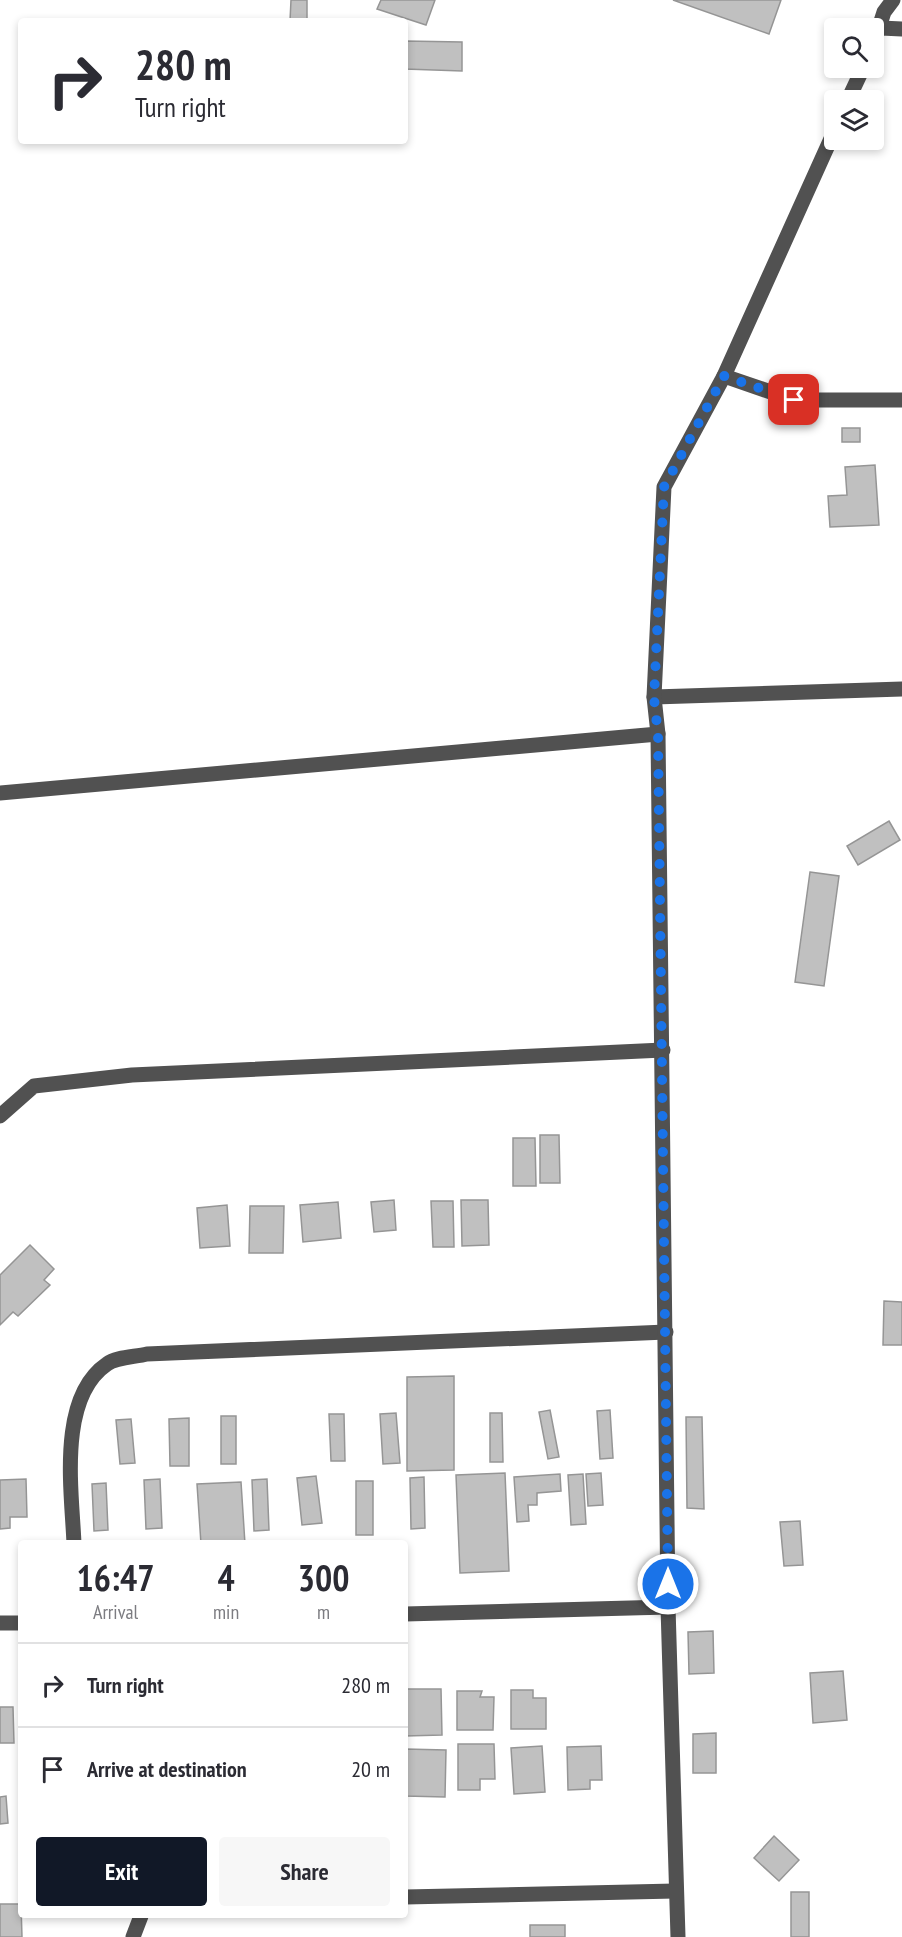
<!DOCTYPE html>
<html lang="en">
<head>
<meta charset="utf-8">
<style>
	:root { --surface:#fff; --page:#f7f7f7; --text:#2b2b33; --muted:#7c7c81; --line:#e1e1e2; --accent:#111827 }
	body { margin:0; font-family:"PT Sans Narrow",sans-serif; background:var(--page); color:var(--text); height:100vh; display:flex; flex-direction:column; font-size:22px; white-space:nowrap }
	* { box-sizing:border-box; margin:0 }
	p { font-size:20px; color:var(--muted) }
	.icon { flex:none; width:33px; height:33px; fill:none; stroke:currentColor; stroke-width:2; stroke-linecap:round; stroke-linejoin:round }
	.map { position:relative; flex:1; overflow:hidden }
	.side { position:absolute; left:18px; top:1540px; width:390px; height:378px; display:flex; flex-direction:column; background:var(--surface); border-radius:6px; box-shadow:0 3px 9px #0003 }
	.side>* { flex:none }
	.guide { position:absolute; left:18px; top:18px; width:390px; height:126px; border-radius:6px; box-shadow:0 3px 9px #0003; background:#fff; color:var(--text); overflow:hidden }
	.buttons { position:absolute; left:824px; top:18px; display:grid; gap:12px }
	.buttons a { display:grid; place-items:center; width:60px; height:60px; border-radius:6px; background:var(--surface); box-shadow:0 3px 9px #0003; font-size:30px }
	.pin { position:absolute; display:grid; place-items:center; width:51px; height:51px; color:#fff; margin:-26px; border-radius:12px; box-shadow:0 3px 9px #0006 }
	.me { position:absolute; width:66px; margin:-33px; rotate:0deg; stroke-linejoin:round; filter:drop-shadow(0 0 4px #0008) }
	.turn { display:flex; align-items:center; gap:21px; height:126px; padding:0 18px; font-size:27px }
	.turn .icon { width:78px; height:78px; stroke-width:2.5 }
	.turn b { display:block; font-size:42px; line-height:51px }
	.eta { display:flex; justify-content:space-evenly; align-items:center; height:102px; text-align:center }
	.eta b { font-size:36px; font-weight:600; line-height:42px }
	.primary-button { display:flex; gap:12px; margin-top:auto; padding:12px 18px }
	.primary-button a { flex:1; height:69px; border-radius:6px; background:var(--accent); color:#fff; font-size:24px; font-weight:600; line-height:69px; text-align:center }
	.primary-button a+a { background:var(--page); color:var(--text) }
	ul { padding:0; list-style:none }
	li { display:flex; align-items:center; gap:18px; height:84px; padding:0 18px; border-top:2px solid var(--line) }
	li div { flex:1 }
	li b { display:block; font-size:22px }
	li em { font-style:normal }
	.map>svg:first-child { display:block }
	.building { fill:#c0c0c0; stroke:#959595; stroke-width:1.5 }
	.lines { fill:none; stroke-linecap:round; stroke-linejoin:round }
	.minor { stroke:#515151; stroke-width:15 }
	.route { stroke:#1a73e8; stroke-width:10; stroke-dasharray:0 18 }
</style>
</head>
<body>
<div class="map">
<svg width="902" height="1937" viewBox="0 0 902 1937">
	<rect width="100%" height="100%" fill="#fff"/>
	<g class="building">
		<path d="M 291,0 L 307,0 L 307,21 L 290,21 Z"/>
		<path d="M 381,0 L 435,0 L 426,25 L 377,9 Z"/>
		<path d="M 673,0 L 781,0 L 769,34 Z"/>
		<path d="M 405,41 L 462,42 L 462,71 L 405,69 Z"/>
		<rect x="842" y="428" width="18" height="14"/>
		<path d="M 875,465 L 879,525 L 830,527 L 828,496 L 847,495 L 845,467 Z"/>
		<path d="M 889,821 L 900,840 L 858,865 L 847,846 Z"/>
		<path d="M 810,872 L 839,876 L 824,986 L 795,982 Z"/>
		<path d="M 540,1135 L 559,1135 L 560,1183 L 540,1183 Z"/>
		<path d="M 513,1138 L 535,1138 L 536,1186 L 513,1186 Z"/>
		<path d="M 394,1200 L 396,1230 L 374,1232 L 371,1202 Z"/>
		<path d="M 461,1200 L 488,1200 L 489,1245 L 462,1246 Z"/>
		<path d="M 431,1201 L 453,1201 L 454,1247 L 433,1247 Z"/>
		<path d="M 338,1202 L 341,1238 L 303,1242 L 300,1205 Z"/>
		<path d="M 227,1205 L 230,1246 L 200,1248 L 197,1208 Z"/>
		<path d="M 250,1206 L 284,1206 L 283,1253 L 249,1253 Z"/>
		<path d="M 30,1245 L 54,1269 L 44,1280 L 50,1285 L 18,1316 L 13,1312 L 0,1325 L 0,1275 Z"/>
		<path d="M 884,1301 L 902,1302 L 902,1345 L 883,1345 Z"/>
		<path d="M 454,1376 L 454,1470 L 407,1471 L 407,1377 Z"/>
		<path d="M 550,1410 L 559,1457 L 548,1459 L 539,1412 Z"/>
		<path d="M 610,1410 L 613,1458 L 600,1459 L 597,1411 Z"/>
		<path d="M 396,1413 L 400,1463 L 383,1464 L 380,1414 Z"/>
		<path d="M 490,1413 L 502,1413 L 503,1462 L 490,1462 Z"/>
		<path d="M 329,1414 L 344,1414 L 345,1461 L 331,1461 Z"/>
		<rect x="221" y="1416" width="15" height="48"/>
		<path d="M 686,1417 L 702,1417 L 704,1509 L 687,1508 Z"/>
		<path d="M 189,1418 L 189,1466 L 170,1466 L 169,1419 Z"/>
		<path d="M 131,1419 L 135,1463 L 120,1464 L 116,1420 Z"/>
		<path d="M 505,1473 L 509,1571 L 460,1573 L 456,1475 Z"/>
		<path d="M 601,1473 L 603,1505 L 588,1506 L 586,1474 Z"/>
		<path d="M 560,1474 L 561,1491 L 537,1493 L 537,1505 L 528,1505 L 529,1521 L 517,1522 L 514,1477 Z"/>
		<path d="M 583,1474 L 586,1524 L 571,1525 L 568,1475 Z"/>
		<path d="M 316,1476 L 322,1523 L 302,1525 L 297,1478 Z"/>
		<path d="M 424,1477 L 425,1528 L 411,1529 L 410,1478 Z"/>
		<path d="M 26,1479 L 27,1517 L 10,1517 L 10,1528 L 0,1529 L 0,1480 Z"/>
		<path d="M 160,1479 L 162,1528 L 146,1529 L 144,1480 Z"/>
		<path d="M 267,1479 L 269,1530 L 254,1531 L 252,1480 Z"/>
		<rect x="356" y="1481" width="17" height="54"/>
		<path d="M 241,1482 L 245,1544 L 201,1544 L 197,1484 Z"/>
		<path d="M 106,1483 L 108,1530 L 94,1531 L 92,1484 Z"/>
		<path d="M 800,1521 L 803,1565 L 784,1566 L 780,1522 Z"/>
		<path d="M 713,1631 L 714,1673 L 689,1674 L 688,1632 Z"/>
		<path d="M 843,1671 L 847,1720 L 813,1723 L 810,1673 Z"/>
		<path d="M 405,1689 L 441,1689 L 442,1735 L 405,1736 Z"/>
		<path d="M 511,1690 L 533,1690 L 533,1698 L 546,1698 L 546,1729 L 511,1729 Z"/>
		<path d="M 457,1691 L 482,1691 L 480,1697 L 494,1697 L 493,1730 L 457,1730 Z"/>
		<path d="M 0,1707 L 13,1707 L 14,1743 L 0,1743 Z"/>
		<path d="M 716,1733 L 716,1773 L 693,1773 L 693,1734 Z"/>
		<path d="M 458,1744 L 494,1744 L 495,1779 L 480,1779 L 480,1790 L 458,1790 Z"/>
		<path d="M 542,1746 L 545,1792 L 514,1794 L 511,1748 Z"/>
		<path d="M 601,1746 L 602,1780 L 590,1780 L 590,1789 L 568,1790 L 567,1747 Z"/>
		<path d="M 405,1749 L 446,1750 L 445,1797 L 405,1796 Z"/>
		<path d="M 6,1796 L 8,1823 L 0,1824 L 0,1797 Z"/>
		<path d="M 774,1836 L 799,1860 L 779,1881 L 754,1858 Z"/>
		<rect x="791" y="1892" width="18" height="45"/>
		<path d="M 0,1904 L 21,1904 L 22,1937 L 0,1937 Z"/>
		<rect x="530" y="1925" width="35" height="12"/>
	</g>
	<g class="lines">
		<g class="minor">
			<path d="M 881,28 L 902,29"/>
			<path d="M 873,46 L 884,12 L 893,0"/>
			<path d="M 848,100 L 863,68"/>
			<path d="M 724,376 L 794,400 L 902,400"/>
			<path d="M 654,697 L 902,689"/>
			<path d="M 0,793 L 658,734"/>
			<path d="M 0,1116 L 34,1086 L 132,1075 L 663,1050"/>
			<path d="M 74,1544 C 72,1492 57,1398 107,1364 C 116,1357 135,1357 147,1354 L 666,1332"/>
			<path d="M 405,1614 L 668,1607"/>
			<path d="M 0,1623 L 21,1623"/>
			<path d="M 405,1897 L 675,1891"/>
			<path d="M 133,1937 L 141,1916"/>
			<path d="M 678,1937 L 668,1607 L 658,734 L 654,697 L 664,487 L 724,376 L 834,132"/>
		</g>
	</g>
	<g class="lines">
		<path class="route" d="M 668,1584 L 658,734 L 654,698 L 664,487 L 724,376 L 794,400"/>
	</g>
</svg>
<div class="buttons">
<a><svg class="icon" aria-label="search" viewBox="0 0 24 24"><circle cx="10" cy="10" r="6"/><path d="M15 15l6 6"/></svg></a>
<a><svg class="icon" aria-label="layers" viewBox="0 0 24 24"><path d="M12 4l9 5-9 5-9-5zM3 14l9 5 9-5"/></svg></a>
</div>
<div class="pin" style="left:794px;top:400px;background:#d93025"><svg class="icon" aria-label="arrive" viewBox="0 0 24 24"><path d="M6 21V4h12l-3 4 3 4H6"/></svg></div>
<svg class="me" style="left:668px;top:1584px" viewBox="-20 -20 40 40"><circle r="17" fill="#1a73e8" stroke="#fff" stroke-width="3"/><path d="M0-11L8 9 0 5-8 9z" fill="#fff"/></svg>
<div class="guide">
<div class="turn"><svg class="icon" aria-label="right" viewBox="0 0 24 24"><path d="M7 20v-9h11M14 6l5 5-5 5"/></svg><div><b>280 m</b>Turn right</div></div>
</div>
<section class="side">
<div class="eta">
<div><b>16:47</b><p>Arrival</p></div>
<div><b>4</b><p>min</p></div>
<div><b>300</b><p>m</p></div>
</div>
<ul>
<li><svg class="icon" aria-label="right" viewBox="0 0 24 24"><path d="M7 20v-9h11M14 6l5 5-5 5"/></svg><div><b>Turn right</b></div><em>280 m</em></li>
<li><svg class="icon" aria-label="arrive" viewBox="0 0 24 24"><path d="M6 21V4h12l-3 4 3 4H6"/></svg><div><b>Arrive at destination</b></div><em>20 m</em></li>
</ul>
<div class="primary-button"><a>Exit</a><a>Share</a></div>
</section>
</div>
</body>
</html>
